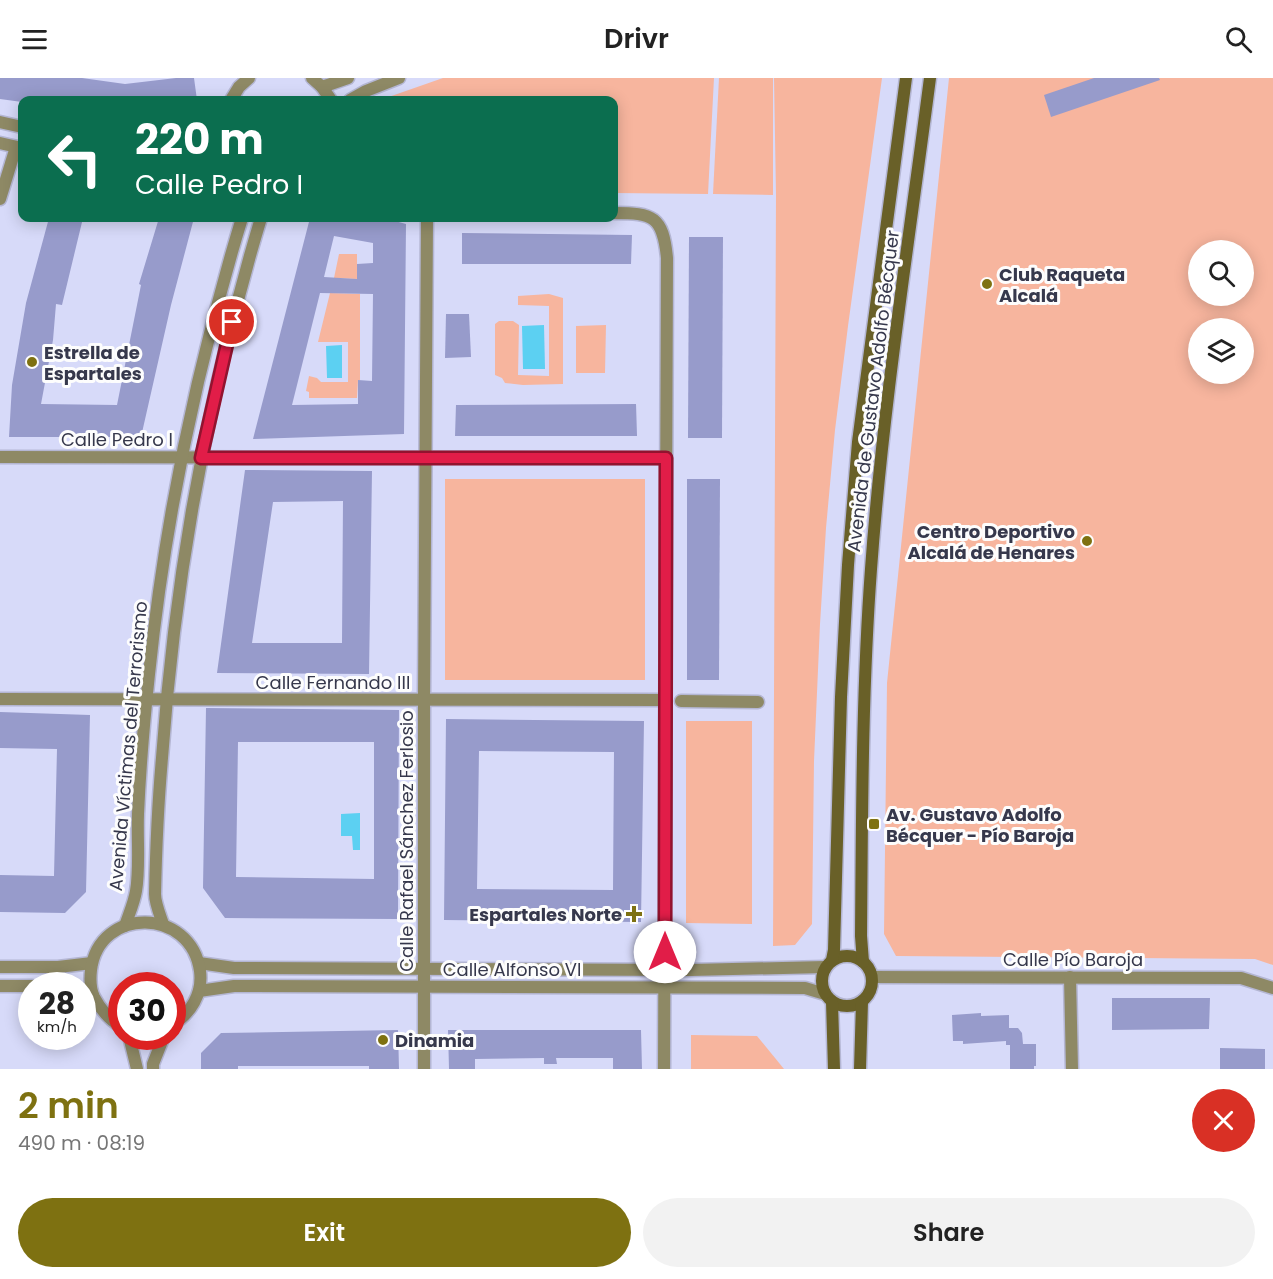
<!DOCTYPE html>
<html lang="en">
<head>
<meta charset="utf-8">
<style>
	:root { --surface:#fff; --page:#f2f2f2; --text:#222; --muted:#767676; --accent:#7e7111 }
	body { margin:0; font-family:Poppins,sans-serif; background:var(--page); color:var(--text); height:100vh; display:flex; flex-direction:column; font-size:22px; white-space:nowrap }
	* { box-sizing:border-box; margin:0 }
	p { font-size:20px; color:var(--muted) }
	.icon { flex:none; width:33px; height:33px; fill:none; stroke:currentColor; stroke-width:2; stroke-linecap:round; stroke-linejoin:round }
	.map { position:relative; height:991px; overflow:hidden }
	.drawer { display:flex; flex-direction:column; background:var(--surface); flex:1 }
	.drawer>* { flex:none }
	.hud { position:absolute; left:18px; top:18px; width:600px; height:126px; border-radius:12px; box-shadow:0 3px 15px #0003; background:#0b6e4f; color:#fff; overflow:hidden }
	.fabs { position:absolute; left:1188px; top:162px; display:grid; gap:12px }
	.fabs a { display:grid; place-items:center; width:66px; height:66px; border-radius:50%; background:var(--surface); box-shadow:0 3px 15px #0003; font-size:30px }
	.speed { position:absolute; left:18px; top:894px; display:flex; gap:12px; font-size:30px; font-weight:700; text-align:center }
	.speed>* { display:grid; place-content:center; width:78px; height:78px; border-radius:50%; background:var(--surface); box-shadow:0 3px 15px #0003; line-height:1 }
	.speed small { font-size:15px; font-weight:400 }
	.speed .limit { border:9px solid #d22; background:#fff; color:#111 }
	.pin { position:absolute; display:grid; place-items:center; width:51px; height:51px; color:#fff; margin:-26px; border:3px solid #fff; border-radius:50%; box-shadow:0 2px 6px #0007 }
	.me { position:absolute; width:66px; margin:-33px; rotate:0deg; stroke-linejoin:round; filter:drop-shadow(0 0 4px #0008) }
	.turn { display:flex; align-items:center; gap:21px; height:126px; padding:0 18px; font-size:27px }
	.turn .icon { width:78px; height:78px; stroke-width:2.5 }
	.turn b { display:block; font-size:42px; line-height:51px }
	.round { display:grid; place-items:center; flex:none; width:63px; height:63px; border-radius:32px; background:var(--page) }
	.summary { display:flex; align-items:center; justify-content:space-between; height:102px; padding:0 18px }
	h1 { font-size:36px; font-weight:600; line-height:45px; color:var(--accent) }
	.button { display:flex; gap:12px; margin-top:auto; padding:12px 18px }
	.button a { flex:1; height:69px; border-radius:36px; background:var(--accent); color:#fff; font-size:24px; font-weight:600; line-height:69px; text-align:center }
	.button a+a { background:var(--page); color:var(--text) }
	header { display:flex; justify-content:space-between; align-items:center; height:78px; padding:0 18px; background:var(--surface); font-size:27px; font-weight:600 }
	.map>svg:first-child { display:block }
	.green { fill:#f7b59e; fill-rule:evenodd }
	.water { fill:#5cd0f2 }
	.building { fill:#979bcb; fill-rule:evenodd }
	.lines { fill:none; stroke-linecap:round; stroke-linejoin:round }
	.street-casing { stroke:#b4b6d3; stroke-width:15 }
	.secondary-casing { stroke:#b4b6d3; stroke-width:15 }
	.street { stroke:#8e8965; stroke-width:12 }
	.secondary { stroke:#696028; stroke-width:12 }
	.route-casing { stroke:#92132f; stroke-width:15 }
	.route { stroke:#e11d48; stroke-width:10 }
	.poi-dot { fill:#7e7111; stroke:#fdfdfd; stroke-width:2 }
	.labels { text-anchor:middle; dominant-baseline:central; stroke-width:6; stroke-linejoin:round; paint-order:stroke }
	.poi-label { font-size:18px; font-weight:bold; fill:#36384c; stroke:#fdfdfd; text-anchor:start }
	.street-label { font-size:18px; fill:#36384c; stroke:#fdfdfd }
</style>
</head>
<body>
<header><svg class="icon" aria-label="menu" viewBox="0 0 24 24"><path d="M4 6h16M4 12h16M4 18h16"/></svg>Drivr<svg class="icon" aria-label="search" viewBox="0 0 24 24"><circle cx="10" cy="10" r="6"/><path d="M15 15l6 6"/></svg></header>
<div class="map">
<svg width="1273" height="991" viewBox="0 0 1273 991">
	<rect width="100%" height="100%" fill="#d7daf9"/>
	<g class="green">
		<path d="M 443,0 L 714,0 L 708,116 L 614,115 L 614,22 L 380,22 Z"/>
		<path d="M 719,0 L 773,0 L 773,117 L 713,116 Z"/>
		<path d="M 774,0 L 882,0 L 848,248 L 835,352 L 826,450 L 820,546 L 814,683 L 812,846 L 795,867 L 773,868 L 776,117 Z"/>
		<path d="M 949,0 L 1273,0 L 1273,887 L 1255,881 L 896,878 L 884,856 L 887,605 ZM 1198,172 L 1244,172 L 1244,218 L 1198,218 ZM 1198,250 L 1244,250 L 1244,296 L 1198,296 Z"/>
		<path d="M 339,176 L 357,176 L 357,201 L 334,200 Z"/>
		<path d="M 330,215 L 360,216 L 360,302 L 358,302 L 357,320 L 309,320 L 309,314 L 306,313 L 309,298 L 317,300 L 321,304 L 348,304 L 348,264 L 318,264 Z"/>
		<path d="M 549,216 L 563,220 L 563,306 L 523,307 L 505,305 L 502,300 L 495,297 L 495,246 L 499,243 L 513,243 L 519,247 L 518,297 L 549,298 L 549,228 L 518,227 L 518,218 Z"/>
		<path d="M 606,247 L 605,295 L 576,295 L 576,248 Z"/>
		<rect x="445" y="401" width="200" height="201"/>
		<path d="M 686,643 L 752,643 L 752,846 L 686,845 Z"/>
		<path d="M 691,957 L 757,958 L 784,991 L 691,991 Z"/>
	</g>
	<g class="water">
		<path d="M 544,247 L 545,291 L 523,291 L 522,248 Z"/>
		<path d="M 342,267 L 342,300 L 327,300 L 326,268 Z"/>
		<path d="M 360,735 L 360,772 L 353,772 L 352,758 L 341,758 L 341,736 Z"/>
	</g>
	<g class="building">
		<path d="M 0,0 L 82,0 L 125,6 L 176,0 L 194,0 L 197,22 L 22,22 L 22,24 L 0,21 Z"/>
		<path d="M 1094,0 L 1159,0 L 1160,2 L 1051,39 L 1044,17 Z"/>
		<path d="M 49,140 L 83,140 L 62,227 L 56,226 L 53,262 L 41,326 L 117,327 L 141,207 L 139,206 L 159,140 L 194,140 L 171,227 L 141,359 L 9,359 L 12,307 L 26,225 Z"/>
		<path d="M 310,140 L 384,140 L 406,146 L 404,356 L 253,361 ZM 334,158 L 373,165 L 373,185 L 357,186 L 357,201 L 324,199 ZM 320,215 L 373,216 L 372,303 L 358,302 L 358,326 L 292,327 Z"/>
		<path d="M 462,155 L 632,157 L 631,186 L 462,186 Z"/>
		<path d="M 689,159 L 723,159 L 722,360 L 688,360 Z"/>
		<path d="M 446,236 L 469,236 L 471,279 L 445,280 Z"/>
		<path d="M 636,326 L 637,358 L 455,358 L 456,327 Z"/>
		<path d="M 245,392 L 372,393 L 369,596 L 217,595 ZM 343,423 L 342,565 L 252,565 L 273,424 Z"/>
		<path d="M 687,401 L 720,401 L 719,602 L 687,602 Z"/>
		<path d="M 206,630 L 399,632 L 398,841 L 225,840 L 203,810 ZM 238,664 L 374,664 L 374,801 L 236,799 Z"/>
		<path d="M 0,634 L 90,637 L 86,814 L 65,835 L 0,834 L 0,797 L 54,798 L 57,671 L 0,670 Z"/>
		<path d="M 446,641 L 644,643 L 641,844 L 444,842 ZM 479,673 L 614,674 L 613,812 L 477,811 Z"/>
		<path d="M 1112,920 L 1210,920 L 1209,951 L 1112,952 Z"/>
		<path d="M 981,935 L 981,938 L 1009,937 L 1009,950 L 1018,950 L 1022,955 L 1023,966 L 1036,966 L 1036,988 L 1034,988 L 1034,991 L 1010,991 L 1010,967 L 1006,967 L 1006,963 L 963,966 L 963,963 L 953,963 L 952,937 Z"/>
		<path d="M 398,952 L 399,991 L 369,991 L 369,988 L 238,988 L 238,991 L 201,991 L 201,975 L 221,955 Z"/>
		<path d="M 448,952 L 641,952 L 642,991 L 613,991 L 613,980 L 556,980 L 557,986 L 544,986 L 544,980 L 475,981 L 475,991 L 449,991 Z"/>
		<path d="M 1220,970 L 1265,971 L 1265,991 L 1220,991 Z"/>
	</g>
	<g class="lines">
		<g class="street-casing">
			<g id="street">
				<path d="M 312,0 L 322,9 L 331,22"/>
				<path d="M 322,9 L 348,0"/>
				<path d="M 231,22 L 239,9 L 249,0"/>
				<path d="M 350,22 L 366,13 L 399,0"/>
				<path d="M 0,44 L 22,49"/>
				<path d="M 0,65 L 22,70"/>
				<path d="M 0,121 L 16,69"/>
				<path d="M 614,135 C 653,135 663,138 667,180 L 664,991"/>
				<path d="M 0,379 L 666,380"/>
				<path d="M 0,621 L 665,622"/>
				<path d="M 681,623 L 758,624"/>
				<path d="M 163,846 C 160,837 155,825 155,816 C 156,770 158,725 162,680 C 175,496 208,316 261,140"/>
				<path d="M 125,848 C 129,836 134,825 136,813 C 140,790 137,761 138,736 C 140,690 144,643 149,596 C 165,442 197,288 242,140"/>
				<path d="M 199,885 L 234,890 L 691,892 L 825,889"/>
				<path d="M 0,889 L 58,889 L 92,885"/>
				<path d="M 872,899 L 1241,900 L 1273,910"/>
				<path d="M 1070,899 L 1072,991"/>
				<path d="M 0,908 L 32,908"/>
				<path d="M 199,913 L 234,908 L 805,910 L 825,916"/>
				<path d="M 122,949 C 109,942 101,932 94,919 C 90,911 90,901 91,892 C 99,828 191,829 200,893 C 203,916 191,935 172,947"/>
				<path d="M 129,958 L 137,991"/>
				<path d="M 153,991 L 153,986 L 164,958"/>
				<path d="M 424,991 L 424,622 L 427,140"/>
			</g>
		</g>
		<g class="secondary-casing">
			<g id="secondary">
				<circle cx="847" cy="903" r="25"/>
				<path d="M 832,882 L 834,872 L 841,619 L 848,487 L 858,364 L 906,0"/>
				<path d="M 863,884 L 861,858 C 862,735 862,613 871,491 C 883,326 909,163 930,0"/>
				<path d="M 832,924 L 834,991"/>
				<path d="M 860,991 L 862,924"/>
			</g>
		</g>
		<use href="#street" class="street"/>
		<use href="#secondary" class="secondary"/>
	</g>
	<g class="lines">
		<g class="route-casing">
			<path id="route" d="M 232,244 L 201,380 L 666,380 L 665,874"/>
		</g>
		<use href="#route" class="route"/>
	</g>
	<g class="poi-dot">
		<circle cx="987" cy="206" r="6"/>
		<circle cx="32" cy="284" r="6"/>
		<circle cx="1087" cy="463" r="6"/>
		<rect x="868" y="740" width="12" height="12" rx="3"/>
		<path d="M631 827h6v6h6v6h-6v6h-6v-6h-6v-6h6z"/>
		<circle cx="383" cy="962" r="6"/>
	</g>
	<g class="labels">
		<g class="poi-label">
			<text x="999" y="196">Club Raqueta<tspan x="999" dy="21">Alcalá</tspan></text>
			<text x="44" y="274">Estrella de<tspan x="44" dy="21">Espartales</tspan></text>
			<text x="1075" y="453" text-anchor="end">Centro Deportivo<tspan x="1075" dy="21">Alcalá de Henares</tspan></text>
			<text x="886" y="736">Av. Gustavo Adolfo<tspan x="886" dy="21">Bécquer - Pío Baroja</tspan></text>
			<text x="622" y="836" text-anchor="end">Espartales Norte</text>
			<text x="395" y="962">Dinamia</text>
		</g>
		<g class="street-label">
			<text transform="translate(873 313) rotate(-83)">Avenida de Gustavo Adolfo Bécquer</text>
			<text x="117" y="361">Calle Pedro I</text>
			<text x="333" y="604">Calle Fernando III</text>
			<text transform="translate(128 668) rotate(-85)">Avenida Víctimas del Terrorismo</text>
			<text transform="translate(406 763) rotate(-90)">Calle Rafael Sánchez Ferlosio</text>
			<text x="1073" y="881">Calle Pío Baroja</text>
			<text x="512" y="891">Calle Alfonso VI</text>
		</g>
	</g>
</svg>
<div class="fabs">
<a><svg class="icon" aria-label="search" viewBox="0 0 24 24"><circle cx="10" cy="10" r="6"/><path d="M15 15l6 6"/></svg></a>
<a><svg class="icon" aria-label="layers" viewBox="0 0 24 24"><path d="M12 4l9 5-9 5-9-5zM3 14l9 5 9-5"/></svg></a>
</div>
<div class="speed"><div>28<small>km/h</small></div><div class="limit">30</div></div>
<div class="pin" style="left:232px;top:244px;background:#d93025"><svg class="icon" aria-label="arrive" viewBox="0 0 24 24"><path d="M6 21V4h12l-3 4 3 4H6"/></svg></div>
<svg class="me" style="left:665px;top:874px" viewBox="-20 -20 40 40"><circle r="19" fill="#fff"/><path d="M0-13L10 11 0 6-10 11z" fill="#e11d48"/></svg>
<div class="hud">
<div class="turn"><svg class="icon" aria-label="left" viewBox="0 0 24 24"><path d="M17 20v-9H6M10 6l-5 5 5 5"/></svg><div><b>220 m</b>Calle Pedro I</div></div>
</div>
</div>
<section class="drawer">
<div class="summary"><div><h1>2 min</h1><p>490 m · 08:19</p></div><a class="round" style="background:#d93025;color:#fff"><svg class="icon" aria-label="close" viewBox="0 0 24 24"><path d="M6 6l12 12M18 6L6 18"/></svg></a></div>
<div class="button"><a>Exit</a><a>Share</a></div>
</section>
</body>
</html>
